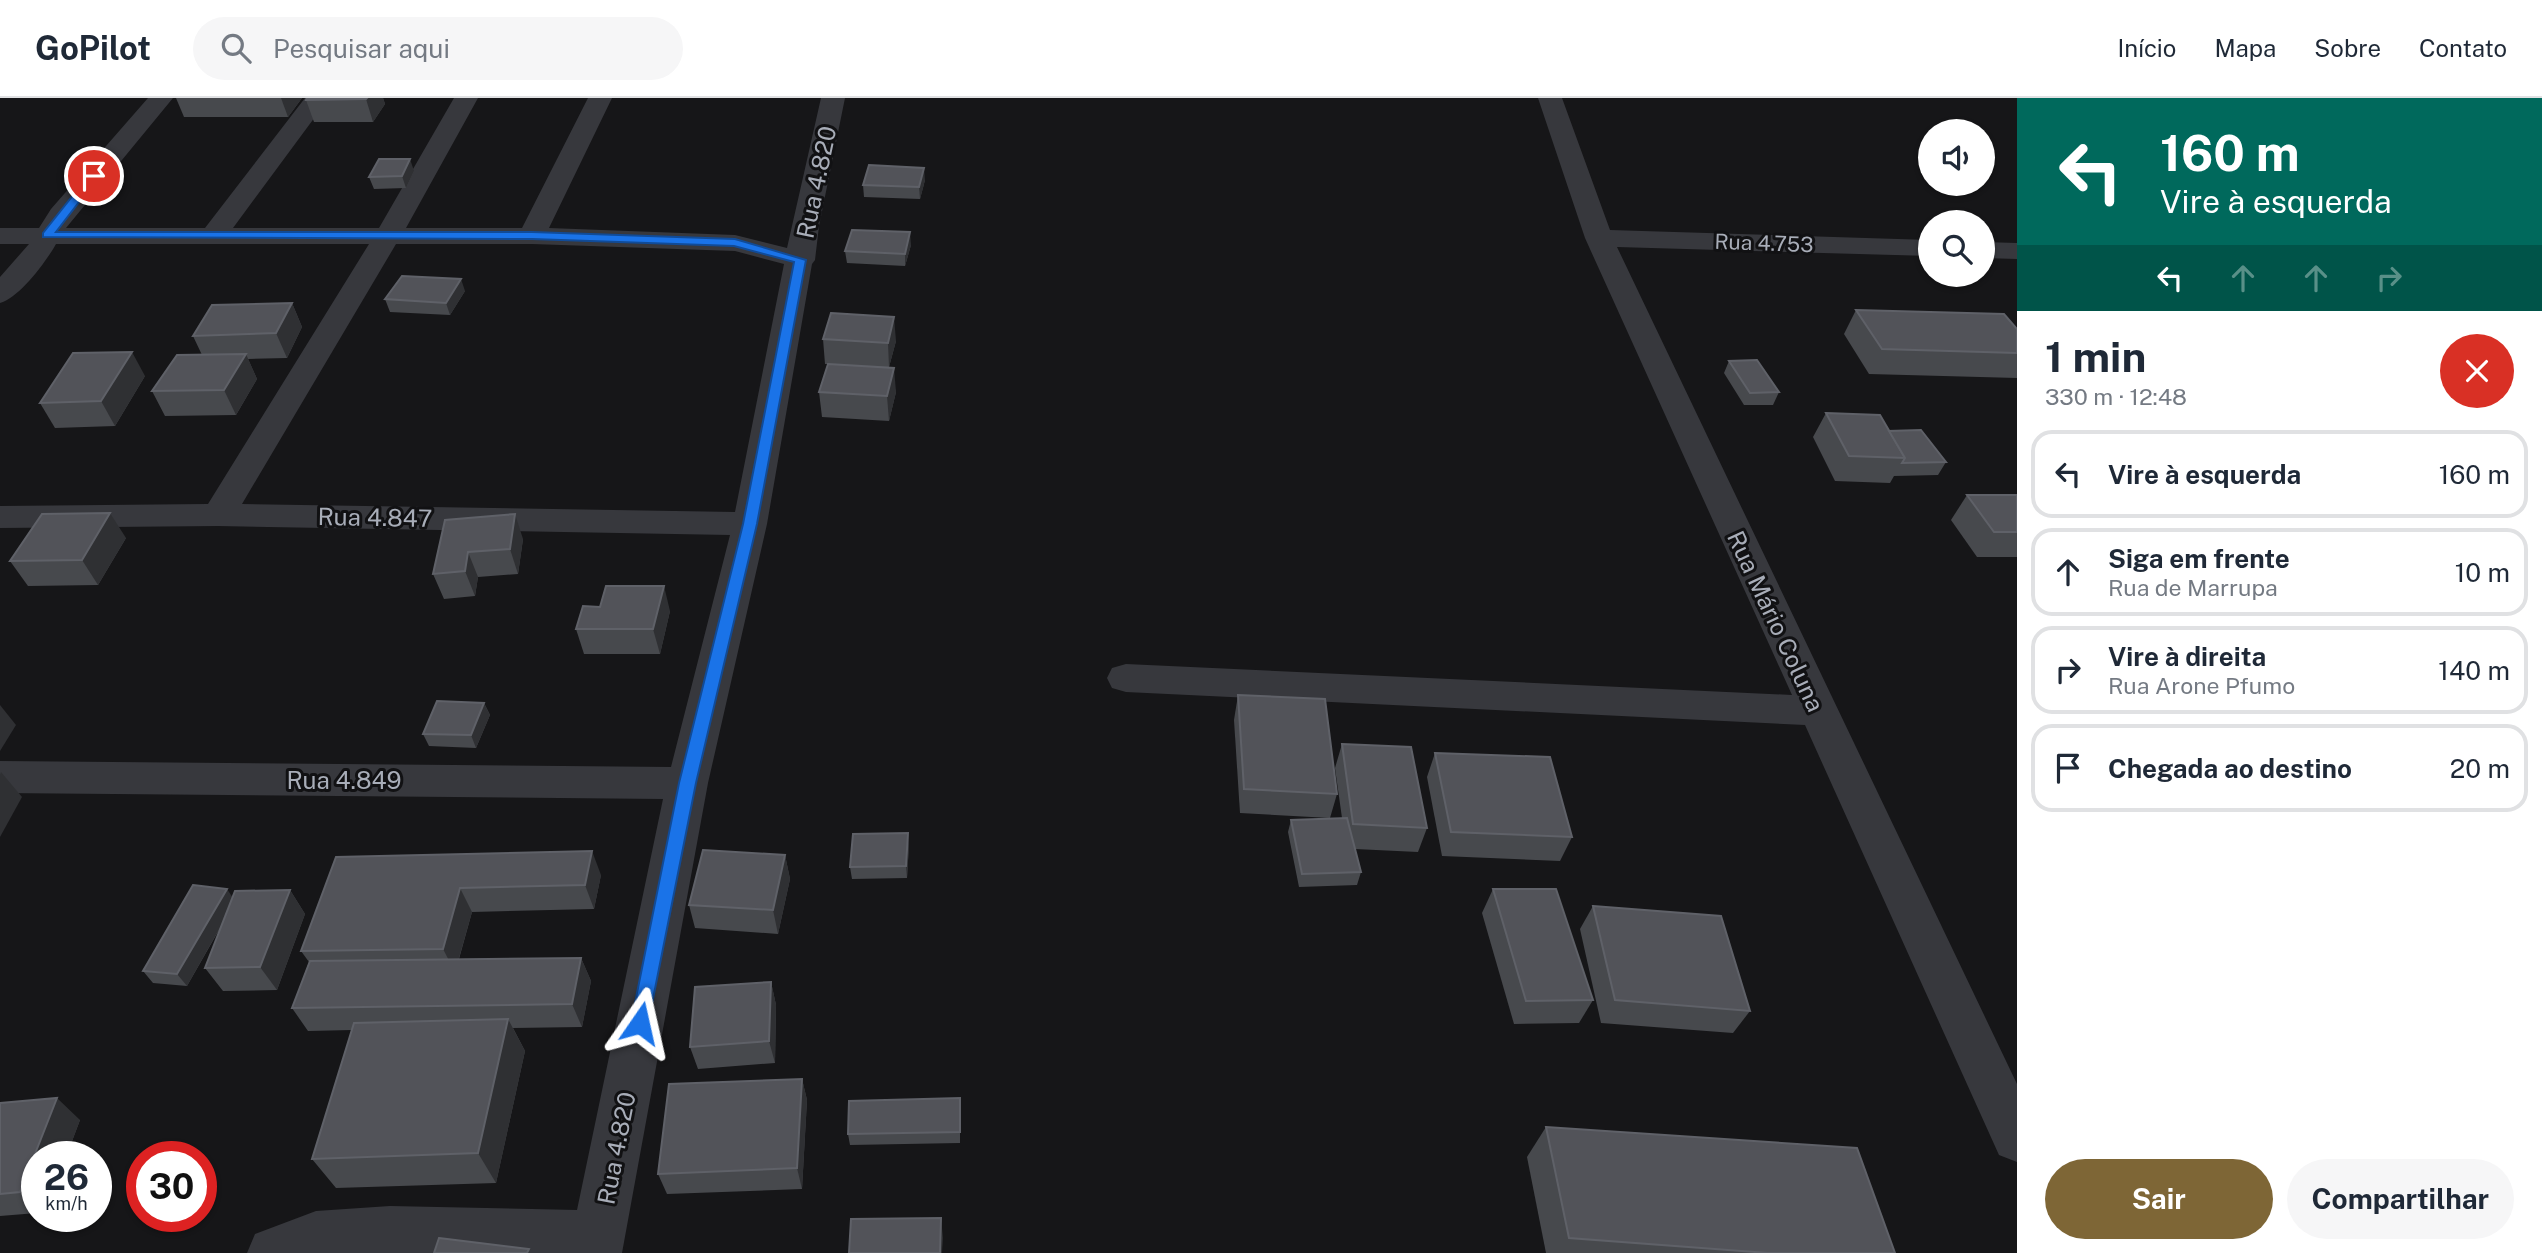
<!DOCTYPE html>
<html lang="pt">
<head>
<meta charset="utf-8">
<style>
	:root { --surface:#fff; --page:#f6f6f7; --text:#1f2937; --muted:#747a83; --line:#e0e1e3; --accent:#7e6636 }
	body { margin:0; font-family:"Public Sans",sans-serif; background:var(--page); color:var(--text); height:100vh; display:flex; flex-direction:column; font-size:26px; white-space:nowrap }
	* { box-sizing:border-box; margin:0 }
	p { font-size:23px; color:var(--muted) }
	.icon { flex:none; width:38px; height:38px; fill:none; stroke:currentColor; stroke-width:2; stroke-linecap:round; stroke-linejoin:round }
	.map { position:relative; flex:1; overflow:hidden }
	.sheet { display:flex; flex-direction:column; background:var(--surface); width:525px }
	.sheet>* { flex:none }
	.hud { background:#00695c; color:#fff; overflow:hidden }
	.buttons { position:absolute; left:1918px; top:21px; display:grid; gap:14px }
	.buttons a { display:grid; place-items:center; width:77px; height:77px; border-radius:50%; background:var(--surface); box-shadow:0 2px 5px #0004; font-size:35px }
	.speed { position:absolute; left:21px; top:1043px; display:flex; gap:14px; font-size:35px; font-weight:700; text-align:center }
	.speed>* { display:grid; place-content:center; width:91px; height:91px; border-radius:50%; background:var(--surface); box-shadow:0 2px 5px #0004; line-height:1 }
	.speed small { font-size:18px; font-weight:400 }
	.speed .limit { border:10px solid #d22; background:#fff; color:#111 }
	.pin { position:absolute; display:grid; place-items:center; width:60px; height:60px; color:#fff; margin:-30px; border:4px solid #fff; border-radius:50%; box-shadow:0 2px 7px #0007 }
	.me { position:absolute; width:77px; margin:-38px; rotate:11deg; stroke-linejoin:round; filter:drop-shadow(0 0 5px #0008) }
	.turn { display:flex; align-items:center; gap:24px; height:147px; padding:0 28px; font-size:32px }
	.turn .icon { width:91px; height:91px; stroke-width:2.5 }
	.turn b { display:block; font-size:49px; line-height:60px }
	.lanes { display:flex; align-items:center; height:66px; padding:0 28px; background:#0003; justify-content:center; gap:35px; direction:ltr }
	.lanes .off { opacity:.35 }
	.round { display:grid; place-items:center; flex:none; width:74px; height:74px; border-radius:37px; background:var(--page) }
	.summary { display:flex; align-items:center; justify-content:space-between; height:119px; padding:0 28px }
	h1 { font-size:42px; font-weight:700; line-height:52px }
	.cta { display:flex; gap:14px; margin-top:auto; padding:14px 28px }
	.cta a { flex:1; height:80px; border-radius:42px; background:var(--accent); color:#fff; font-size:28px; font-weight:700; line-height:80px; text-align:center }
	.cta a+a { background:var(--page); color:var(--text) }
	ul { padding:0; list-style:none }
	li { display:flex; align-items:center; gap:21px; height:88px; margin:0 14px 10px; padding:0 14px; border:4px solid var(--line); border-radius:21px }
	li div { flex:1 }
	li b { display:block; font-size:26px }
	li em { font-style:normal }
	header { display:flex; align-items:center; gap:42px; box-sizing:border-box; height:98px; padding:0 35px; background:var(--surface); border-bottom:2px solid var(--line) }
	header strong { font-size:33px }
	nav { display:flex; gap:38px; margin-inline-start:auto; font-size:24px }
	.search { width:490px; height:63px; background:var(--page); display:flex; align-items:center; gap:18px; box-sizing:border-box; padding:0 24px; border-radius:38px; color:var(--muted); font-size:26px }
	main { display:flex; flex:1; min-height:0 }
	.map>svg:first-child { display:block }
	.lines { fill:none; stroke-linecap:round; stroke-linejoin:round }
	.minor { fill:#37383d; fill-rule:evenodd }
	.wall { fill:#47494d }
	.shaded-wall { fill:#2f3033 }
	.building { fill:#525359; stroke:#5f6168; stroke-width:2 }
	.route { fill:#1a73e8; stroke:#114b97; stroke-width:2 }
	.labels { text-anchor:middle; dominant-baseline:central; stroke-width:6; stroke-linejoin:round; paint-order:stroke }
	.far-street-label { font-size:21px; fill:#a8adb8; stroke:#111113 }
	.street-label { font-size:24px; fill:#a8adb8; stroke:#111113 }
</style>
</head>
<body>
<header>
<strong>GoPilot</strong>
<div class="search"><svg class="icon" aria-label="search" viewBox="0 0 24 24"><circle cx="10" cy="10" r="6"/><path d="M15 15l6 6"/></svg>Pesquisar aqui</div>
<nav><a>Início</a><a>Mapa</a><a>Sobre</a><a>Contato</a></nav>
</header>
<main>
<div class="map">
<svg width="2017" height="1155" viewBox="0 0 2017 1155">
	<rect width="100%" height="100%" fill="#161618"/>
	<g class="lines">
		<g class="minor">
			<path d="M 148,0 L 173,0 L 66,130 L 205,130 L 305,0 L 329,0 L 233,130 L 379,130 L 454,0 L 478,0 L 406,130 L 522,130 L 588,0 L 612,0 L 549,130 L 735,137 L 787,150 L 821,0 L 845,0 L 819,128 L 815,162 L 812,166 L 767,426 L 708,685 L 622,1155 L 247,1155 L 255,1136 L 316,1113 L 390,1108 L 577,1112 L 663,701 L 0,695 L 0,663 L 671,669 L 730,437 L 218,428 L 0,430 L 0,408 L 208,406 L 369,146 L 56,146 C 46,164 19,200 0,205 L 0,179 L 29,146 L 0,146 L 0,130 L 39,130 L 51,111 ZM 396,146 L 532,146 L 735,153 L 784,166 L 735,414 L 242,406 Z"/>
			<path d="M 1538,0 L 1562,0 L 1610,132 L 1930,142 L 1930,158 L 1617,149 L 2017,986 L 2017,1064 L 1999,1057 L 1805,627 L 1126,594 L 1112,590 L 1107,580 L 1112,570 L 1126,566 L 1792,597 L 1585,140 Z"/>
			<path d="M 1983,144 L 2017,145 L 2017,161 L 1983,160 Z"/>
		</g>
	</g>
	<g class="wall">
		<path d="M 176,0 L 302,0 L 288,19 L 184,19 Z"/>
		<path d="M 383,0 L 385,6 L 373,24 L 314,24 L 306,2 Z"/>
		<path d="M 414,73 L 406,90 L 374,91 L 369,79 Z"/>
		<path d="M 925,82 L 920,101 L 864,99 L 863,87 Z"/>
		<path d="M 911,147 L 905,168 L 847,165 L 845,153 Z"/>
		<path d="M 465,193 L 450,217 L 390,214 L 385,201 Z"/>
		<path d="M 292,205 L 302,229 L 287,260 L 248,261 L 257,281 L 236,317 L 165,318 L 152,293 L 202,257 L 193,238 Z"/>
		<path d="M 1856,212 L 2017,231 L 2017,280 L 1869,276 L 1844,236 Z"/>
		<path d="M 823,241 L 896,243 L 889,269 L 896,294 L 889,323 L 822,319 L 819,294 L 828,266 L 825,266 Z"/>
		<path d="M 1729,263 L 1779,294 L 1773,307 L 1744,307 L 1724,275 Z"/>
		<path d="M 145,278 L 115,328 L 55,330 L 40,305 Z"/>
		<path d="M 1826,315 L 1889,333 L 1946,364 L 1938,377 L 1894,378 L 1890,385 L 1835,383 L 1813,339 Z"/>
		<path d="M 1967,397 L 2017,397 L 2017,459 L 1977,459 L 1951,422 Z"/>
		<path d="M 445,422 L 523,441 L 518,476 L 478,479 L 475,498 L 444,501 L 433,476 Z"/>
		<path d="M 126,440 L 98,487 L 28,488 L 10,463 Z"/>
		<path d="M 670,513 L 660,556 L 584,556 L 576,531 Z"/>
		<path d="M 1238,597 L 1337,696 L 1330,720 L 1240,715 L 1234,622 Z"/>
		<path d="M 484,605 L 490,617 L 476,650 L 429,648 L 423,636 Z"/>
		<path d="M 1342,646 L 1427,730 L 1418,754 L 1355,751 L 1361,774 L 1357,787 L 1299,789 L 1288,734 L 1291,722 L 1342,720 L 1335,670 Z"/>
		<path d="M 1435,655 L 1572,739 L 1560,763 L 1442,758 L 1427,679 Z"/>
		<path d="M 909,747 L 907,780 L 852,781 L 850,769 Z"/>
		<path d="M 785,757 L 790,781 L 778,836 L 695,830 L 689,807 Z"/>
		<path d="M 336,759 L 601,777 L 594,811 L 472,814 L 459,861 L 581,860 L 591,883 L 582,929 L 513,930 L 525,953 L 496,1085 L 336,1090 L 312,1061 L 352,932 L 308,933 L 292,910 L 309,864 L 301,853 Z"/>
		<path d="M 1493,791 L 1593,902 L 1579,925 L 1514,926 L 1482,815 Z"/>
		<path d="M 290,792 L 305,816 L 277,892 L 223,893 L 205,870 L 223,825 L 187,888 L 153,885 L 143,873 L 233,800 Z"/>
		<path d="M 1593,808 L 1750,913 L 1733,935 L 1601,925 L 1580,831 Z"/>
		<path d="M 771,884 L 776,907 L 775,965 L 698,971 L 690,949 Z"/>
		<path d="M 802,981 L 807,1002 L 802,1091 L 667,1096 L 658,1076 Z"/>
		<path d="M 960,1000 L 960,1045 L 850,1047 L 848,1036 Z"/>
		<path d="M 0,1005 L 80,1022 L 66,1059 L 37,1059 L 37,1115 L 0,1118 Z"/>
		<path d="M 1546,1029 L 1895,1155 L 1546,1155 L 1527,1059 Z"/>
	</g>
	<g class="shaded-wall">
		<path d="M 281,0 L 302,0 L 288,19 Z"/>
		<path d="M 367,0 L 383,0 L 385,6 L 373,24 L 366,1 Z"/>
		<path d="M 410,61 L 414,73 L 406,90 L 402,78 Z"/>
		<path d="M 924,70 L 925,82 L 920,101 L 919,89 Z"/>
		<path d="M 910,134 L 911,147 L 905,168 L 905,156 Z"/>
		<path d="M 461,181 L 465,193 L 450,217 L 446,205 Z"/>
		<path d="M 292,205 L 302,229 L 287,260 L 276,235 Z"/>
		<path d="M 894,219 L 896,243 L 889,269 L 888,245 Z"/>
		<path d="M 132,254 L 145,278 L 115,328 L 101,303 Z"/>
		<path d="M 246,256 L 257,281 L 236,317 L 224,292 Z"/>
		<path d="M 894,270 L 896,294 L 889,323 L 887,298 Z"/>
		<path d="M 110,415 L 126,440 L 98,487 L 82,462 Z"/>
		<path d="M 515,416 L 523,441 L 518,476 L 510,451 Z"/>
		<path d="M 468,454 L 478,479 L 475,498 L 465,473 Z"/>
		<path d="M 664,488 L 670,513 L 660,556 L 653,531 Z"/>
		<path d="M 484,605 L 490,617 L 476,650 L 471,637 Z"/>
		<path d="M 0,607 L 16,627 L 0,653 Z"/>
		<path d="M 1,674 L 22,699 L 0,739 L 0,677 Z"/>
		<path d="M 908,735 L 909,747 L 907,780 L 906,768 Z"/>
		<path d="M 592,753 L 601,777 L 594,811 L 585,787 Z"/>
		<path d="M 785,757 L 790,781 L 778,836 L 773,812 Z"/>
		<path d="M 460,790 L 472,814 L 455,874 L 443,851 Z"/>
		<path d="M 227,791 L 235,803 L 187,888 L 177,876 Z"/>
		<path d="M 290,792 L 305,816 L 277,892 L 260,869 Z"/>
		<path d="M 581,860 L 591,883 L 582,929 L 572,906 Z"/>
		<path d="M 771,884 L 776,907 L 775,965 L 769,943 Z"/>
		<path d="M 508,921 L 525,953 L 496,1085 L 478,1055 Z"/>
		<path d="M 802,981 L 807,1002 L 802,1091 L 797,1070 Z"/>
		<path d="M 57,1000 L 80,1022 L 66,1059 L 37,1059 L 37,1107 L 20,1094 Z"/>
		<path d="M 941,1120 L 943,1140 L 942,1155 L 940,1155 Z"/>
	</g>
	<g class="building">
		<path d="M 307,0 L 367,0 L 366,1 L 306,2 Z"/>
		<path d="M 379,61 L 410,61 L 402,78 L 369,79 Z"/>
		<path d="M 869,67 L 924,70 L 919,89 L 863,87 Z"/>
		<path d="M 852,132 L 910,134 L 905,156 L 845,153 Z"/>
		<path d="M 402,178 L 461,181 L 446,205 L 385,201 Z"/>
		<path d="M 292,205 L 276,235 L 193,238 L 212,207 Z"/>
		<path d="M 1856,212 L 2004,216 L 2017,231 L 2017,255 L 1882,251 Z"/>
		<path d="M 831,215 L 894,219 L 888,245 L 823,241 Z"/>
		<path d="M 132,254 L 101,303 L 40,305 L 73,255 Z"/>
		<path d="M 246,256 L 224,292 L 152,293 L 177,257 Z"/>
		<path d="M 1757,262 L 1779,294 L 1750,295 L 1729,263 Z"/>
		<path d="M 828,266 L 894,270 L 887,298 L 819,294 Z"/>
		<path d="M 1826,315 L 1880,317 L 1905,360 L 1849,358 Z"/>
		<path d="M 1921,332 L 1946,364 L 1902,365 L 1905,360 L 1889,333 Z"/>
		<path d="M 1967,397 L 2017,397 L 2017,434 L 1994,434 Z"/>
		<path d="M 110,415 L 82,462 L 10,463 L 42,416 Z"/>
		<path d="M 515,416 L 510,451 L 468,454 L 465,473 L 433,476 L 445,422 Z"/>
		<path d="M 606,488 L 664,488 L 653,531 L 576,531 L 583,508 L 600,509 Z"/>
		<path d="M 1238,597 L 1325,601 L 1337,696 L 1244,691 Z"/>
		<path d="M 437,603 L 484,605 L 471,637 L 423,636 Z"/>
		<path d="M 1342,646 L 1411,649 L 1427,730 L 1353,726 Z"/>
		<path d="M 1435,655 L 1550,659 L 1572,739 L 1451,734 Z"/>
		<path d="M 1347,720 L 1361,774 L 1302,776 L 1291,722 Z"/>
		<path d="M 908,735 L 906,768 L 850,769 L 853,736 Z"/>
		<path d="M 703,752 L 785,757 L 773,812 L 689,807 Z"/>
		<path d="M 592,753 L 585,787 L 460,790 L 443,851 L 301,853 L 336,759 Z"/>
		<path d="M 193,787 L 227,791 L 177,876 L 143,873 Z"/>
		<path d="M 1493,791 L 1556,791 L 1593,902 L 1526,903 Z"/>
		<path d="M 290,792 L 260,869 L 205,870 L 235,793 Z"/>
		<path d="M 1593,808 L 1721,818 L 1750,913 L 1615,902 Z"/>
		<path d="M 581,860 L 572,906 L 292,910 L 310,863 Z"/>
		<path d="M 771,884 L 769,943 L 690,949 L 695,889 Z"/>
		<path d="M 508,921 L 478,1055 L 312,1061 L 354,925 Z"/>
		<path d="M 802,981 L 797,1070 L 658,1076 L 669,986 Z"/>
		<path d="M 57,1000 L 20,1094 L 0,1096 L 0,1005 Z"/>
		<path d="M 960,1000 L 960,1034 L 848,1036 L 849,1003 Z"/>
		<path d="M 1546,1029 L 1857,1050 L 1895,1155 L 1768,1155 L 1569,1140 Z"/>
		<path d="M 941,1120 L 940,1155 L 849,1155 L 851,1121 Z"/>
		<path d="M 439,1140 L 529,1151 L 527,1155 L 434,1155 Z"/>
	</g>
	<path class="route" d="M 94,75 L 99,78 L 56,134 L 532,134 L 735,141 L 806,162 L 757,426 L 696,685 L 647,931 L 640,934 L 634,931 L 631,925 L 679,685 L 743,426 L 794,164 L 734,148 L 532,141 L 43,139 L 43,135 L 90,76 Z"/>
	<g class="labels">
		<g class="far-street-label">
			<text transform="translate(1764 145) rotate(2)">Rua 4.753</text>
		</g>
		<g class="street-label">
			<text transform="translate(816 84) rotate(-78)">Rua 4.820</text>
			<text transform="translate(375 419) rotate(1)">Rua 4.847</text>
			<text transform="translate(1776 523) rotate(65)">Rua Mário Coluna</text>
			<text x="344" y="682">Rua 4.849</text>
			<text transform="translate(616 1050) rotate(-79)">Rua 4.820</text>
		</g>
	</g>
</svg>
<div class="buttons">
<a><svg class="icon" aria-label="sound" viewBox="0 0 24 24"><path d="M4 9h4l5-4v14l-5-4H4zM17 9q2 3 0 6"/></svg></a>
<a><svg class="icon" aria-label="search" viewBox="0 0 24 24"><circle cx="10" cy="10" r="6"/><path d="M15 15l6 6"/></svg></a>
</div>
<div class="speed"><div>26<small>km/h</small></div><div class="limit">30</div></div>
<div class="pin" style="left:94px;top:78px;background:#d93025"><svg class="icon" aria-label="arrive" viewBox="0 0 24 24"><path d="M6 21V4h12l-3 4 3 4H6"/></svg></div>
<svg class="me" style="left:640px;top:925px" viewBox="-20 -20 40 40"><path d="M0-17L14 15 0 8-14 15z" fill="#1a73e8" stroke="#fff" stroke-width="4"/></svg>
</div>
<section class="sheet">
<div class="hud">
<div class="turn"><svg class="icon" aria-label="left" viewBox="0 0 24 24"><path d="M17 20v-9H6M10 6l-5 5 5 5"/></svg><div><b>160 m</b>Vire à esquerda</div></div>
<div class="lanes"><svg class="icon" aria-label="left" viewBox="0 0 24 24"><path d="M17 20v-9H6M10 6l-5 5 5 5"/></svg><svg class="icon off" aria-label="ahead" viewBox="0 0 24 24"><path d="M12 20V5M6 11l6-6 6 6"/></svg><svg class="icon off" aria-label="ahead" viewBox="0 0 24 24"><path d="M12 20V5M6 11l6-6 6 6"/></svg><svg class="icon off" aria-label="right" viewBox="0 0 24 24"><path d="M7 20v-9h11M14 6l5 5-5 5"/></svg></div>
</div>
<div class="summary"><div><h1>1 min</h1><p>330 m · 12:48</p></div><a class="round" style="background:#d93025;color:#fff"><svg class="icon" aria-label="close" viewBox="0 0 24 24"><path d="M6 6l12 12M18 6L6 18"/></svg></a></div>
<ul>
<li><svg class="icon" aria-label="left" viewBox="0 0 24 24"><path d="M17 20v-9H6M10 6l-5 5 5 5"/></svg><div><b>Vire à esquerda</b></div><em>160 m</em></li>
<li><svg class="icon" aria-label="ahead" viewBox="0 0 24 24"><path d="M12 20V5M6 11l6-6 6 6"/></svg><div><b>Siga em frente</b><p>Rua de Marrupa</p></div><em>10 m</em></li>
<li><svg class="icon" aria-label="right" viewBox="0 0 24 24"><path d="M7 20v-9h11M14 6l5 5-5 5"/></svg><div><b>Vire à direita</b><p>Rua Arone Pfumo</p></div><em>140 m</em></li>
<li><svg class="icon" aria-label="arrive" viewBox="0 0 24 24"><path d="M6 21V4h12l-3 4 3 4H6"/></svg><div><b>Chegada ao destino</b></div><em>20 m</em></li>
</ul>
<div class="cta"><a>Sair</a><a>Compartilhar</a></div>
</section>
</main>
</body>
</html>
